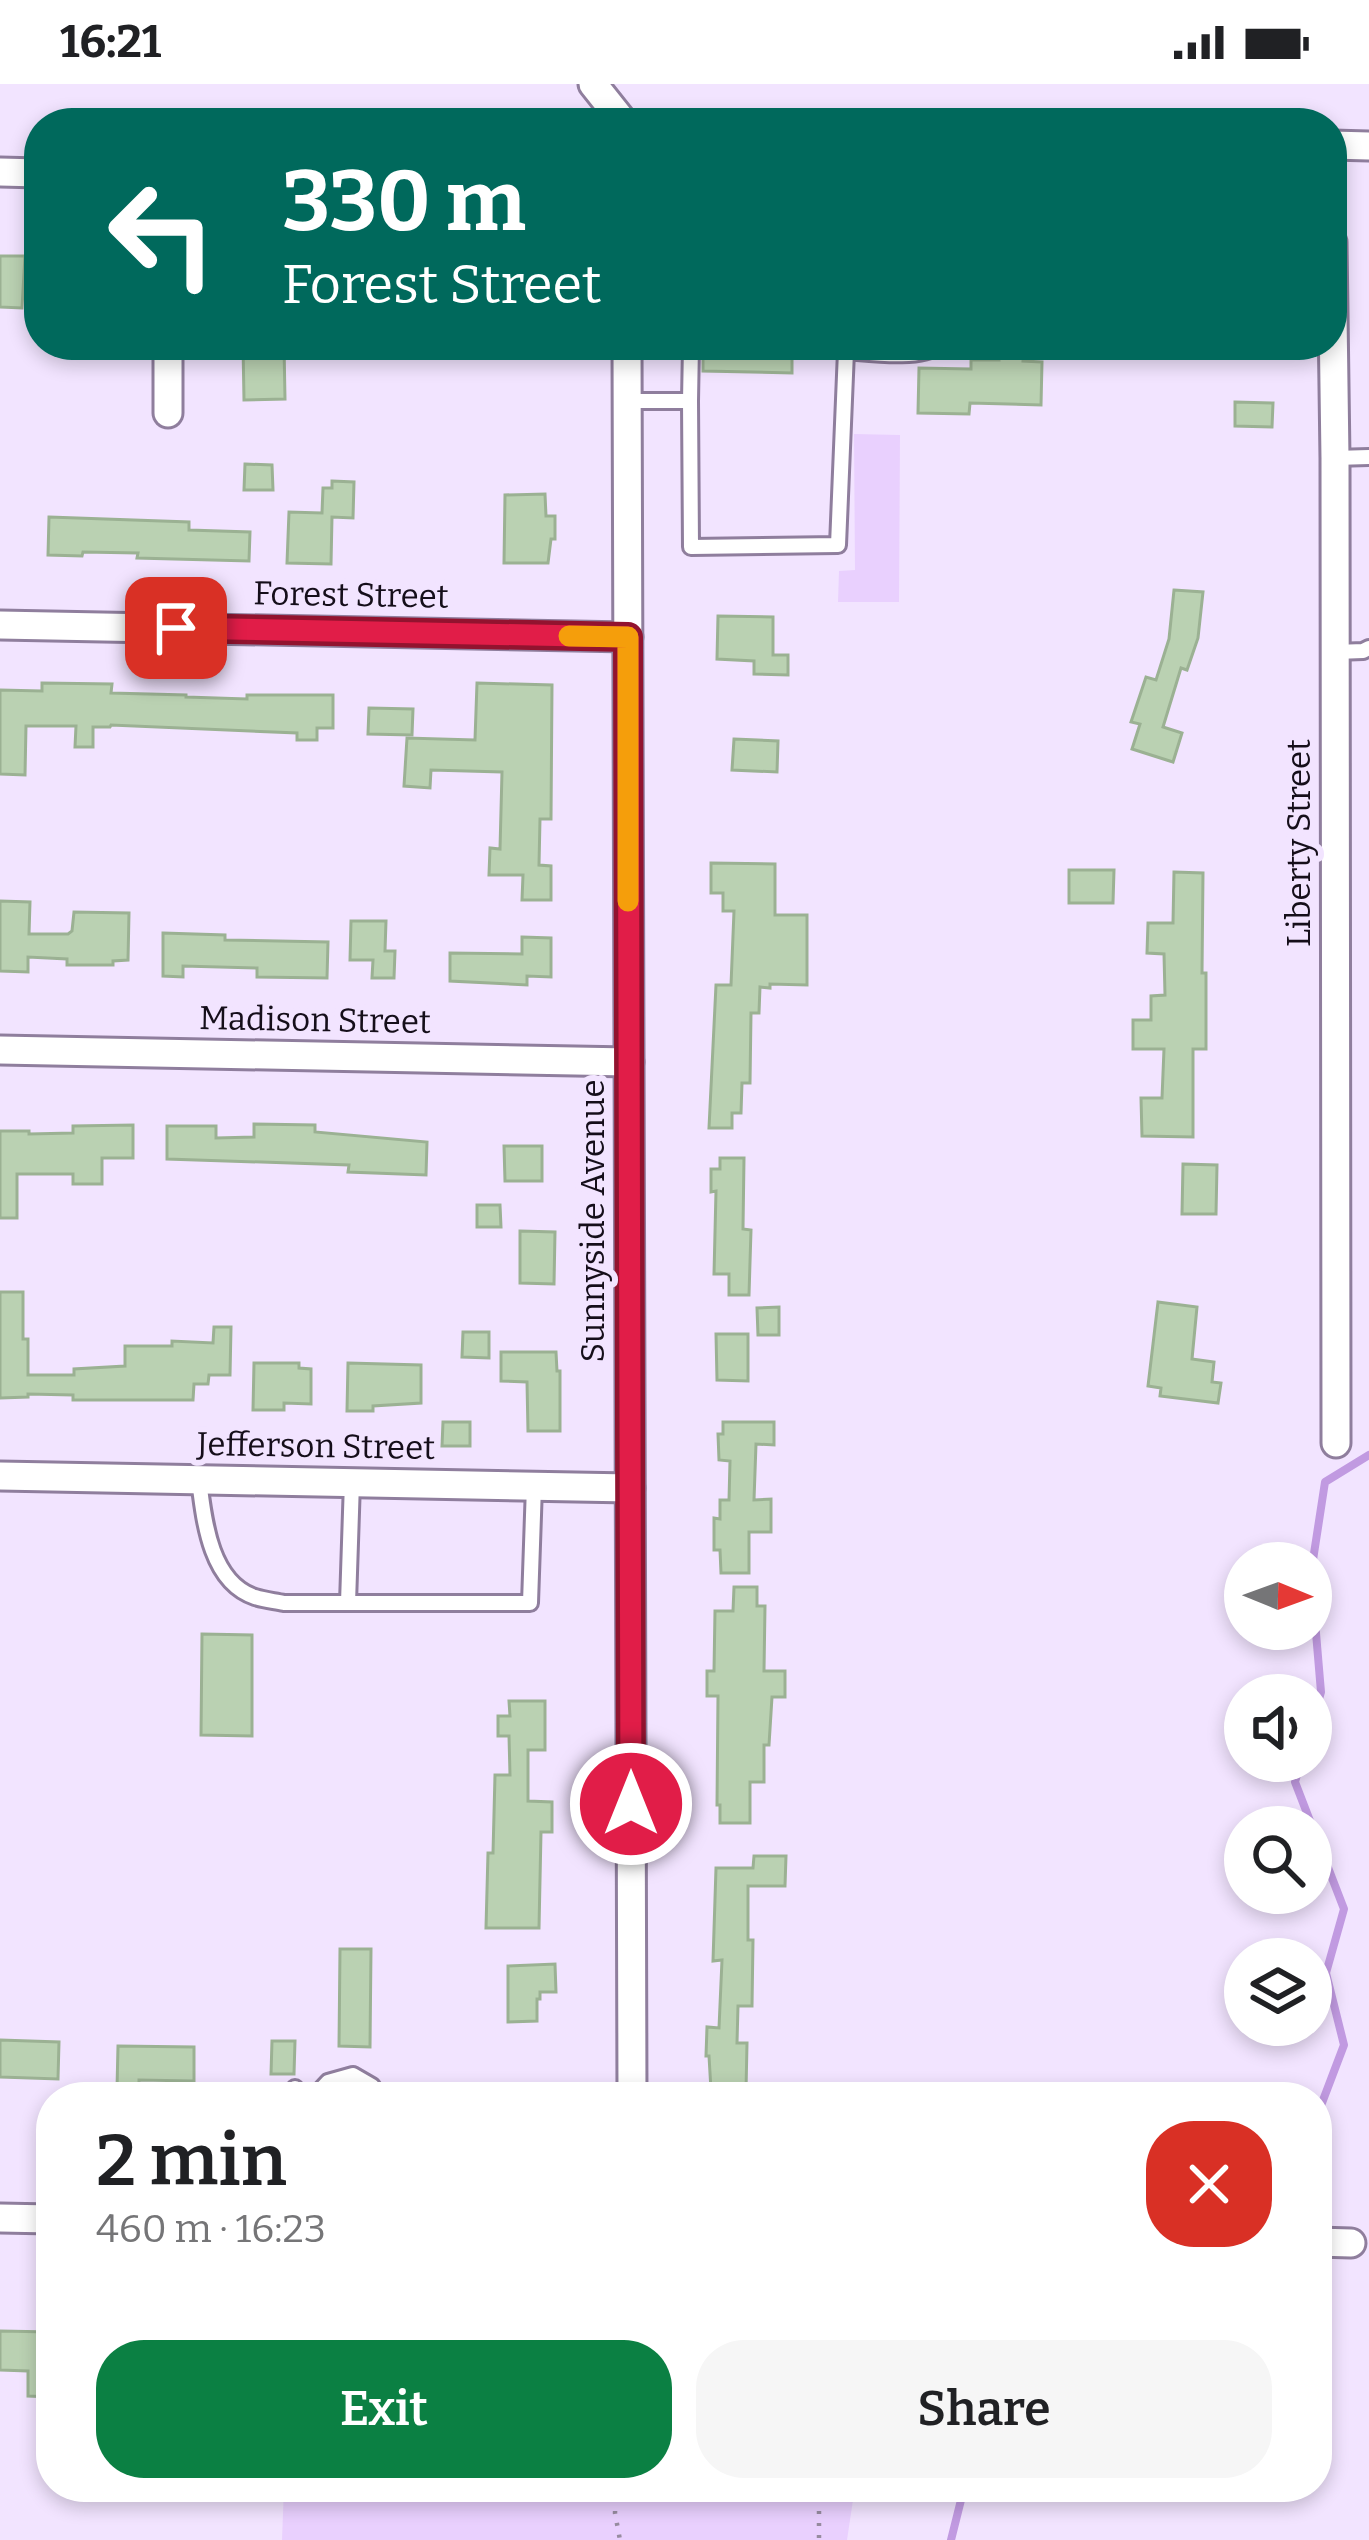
<!DOCTYPE html>
<html lang="en">
<head>
<meta charset="utf-8">
<style>
	:root { --surface:#fff; --page:#f6f6f6; --text:#202124; --muted:#757577; --accent:#0b8043 }
	body { margin:0; font-family:Bitter,serif; background:var(--page); color:var(--text); height:100vh; display:flex; flex-direction:column; font-size:45px; white-space:nowrap }
	* { box-sizing:border-box; margin:0 }
	p { font-size:39px; color:var(--muted) }
	.icon { flex:none; width:66px; height:66px; fill:none; stroke:currentColor; stroke-width:2; stroke-linecap:round; stroke-linejoin:round }
	.map { position:relative; flex:1; overflow:hidden }
	.details { position:absolute; left:36px; top:1998px; width:1296px; height:420px; display:flex; flex-direction:column; background:var(--surface); border-radius:48px; box-shadow:0 6px 18px #0003 }
	.details>* { flex:none }
	.hud { position:absolute; left:24px; top:24px; width:1323px; height:252px; border-radius:48px; box-shadow:0 6px 18px #0003; background:#00695c; color:#fff; overflow:hidden }
	.needle { width:78px; rotate:91deg }
	.controls { position:absolute; left:1224px; top:1458px; display:grid; gap:24px }
	.controls a { display:grid; place-items:center; width:108px; height:108px; border-radius:50%; background:var(--surface); box-shadow:0 6px 18px #0003; font-size:60px }
	.pin { position:absolute; display:grid; place-items:center; width:102px; height:102px; color:#fff; margin:-51px; border-radius:24px; box-shadow:0 6px 18px #0006 }
	.me { position:absolute; width:132px; margin:-66px; rotate:0deg; stroke-linejoin:round; filter:drop-shadow(0 0 9px #0008) }
	.turn { display:flex; align-items:center; gap:42px; height:252px; padding:0 60px; font-size:54px }
	.turn .icon { width:156px; height:156px; stroke-width:2.5 }
	.turn b { display:block; font-size:84px; line-height:102px }
	.round { display:grid; place-items:center; flex:none; width:126px; height:126px; border-radius:48px; background:var(--page) }
	.summary { display:flex; align-items:center; justify-content:space-between; height:204px; padding:0 60px }
	h1 { font-size:72px; font-weight:600; line-height:90px }
	.button { display:flex; gap:24px; margin-top:auto; padding:24px 60px }
	.button a { flex:1; height:138px; border-radius:48px; background:var(--accent); color:#fff; font-size:48px; font-weight:600; line-height:138px; text-align:center }
	.button a+a { background:var(--page); color:var(--text) }
	.status { display:flex; justify-content:space-between; align-items:center; height:84px; padding:0 60px; background:var(--surface); direction:ltr }
	.status svg { height:33px; fill:currentColor }
	.map>svg:first-child { display:block }
	.green { fill:#e9d0fe }
	.lines { fill:none; stroke-linecap:round; stroke-linejoin:round }
	.stream { stroke:#c19ae1; stroke-width:8 }
	.building { fill:#bad1b2; stroke:#9bb193; stroke-width:3 }
	.lane-casing { stroke:#8f7e9d; stroke-width:20 }
	.street-casing { stroke:#8f7e9d; stroke-width:33 }
	.path { stroke:#978ca0; stroke-width:4.5; stroke-dasharray:3 9; stroke-linecap:butt }
	.lane { stroke:#fff; stroke-width:14 }
	.street { stroke:#fff; stroke-width:27 }
	.route-casing { stroke:#92132f; stroke-width:30 }
	.route { stroke:#e11d48; stroke-width:21 }
	.slow { stroke:#f59e0b; stroke-width:21 }
	.labels { text-anchor:middle; dominant-baseline:central; stroke-width:12; stroke-linejoin:round; paint-order:stroke }
	.street-label { font-size:33px; fill:#150e1a; stroke:#f2e4ff }
</style>
</head>
<body>
<div class="status"><b>16:21</b><svg viewBox="0 0 49 12"><path d="M0 12V9h3v3zM5 12V6h3v6zM10 12V3h3v9zM15 12V0h3v12zM26 1h20v11H26zM47 4h2v5h-2z"/></svg></div>
<div class="map">
<svg width="1369" height="2456" viewBox="0 0 1369 2456">
	<rect width="100%" height="100%" fill="#f2e4ff"/>
	<g class="green">
		<path d="M 854,350 L 900,351 L 899,518 L 838,518 L 839,487 L 855,486 Z"/>
		<path d="M 284,2403 L 851,2403 L 853,2416 L 847,2456 L 282,2456 Z"/>
	</g>
	<g class="lines">
		<g class="stream">
			<path d="M 1311,1489 L 1325,1398 L 1369,1371"/>
			<path d="M 1311,1490 L 1321,1608 L 1311,1642"/>
			<path d="M 1301,1677 L 1295,1698 L 1344,1825 L 1326,1889 L 1344,1961 L 1317,2032"/>
			<path d="M 951,2456 L 962,2412 L 970,2403"/>
		</g>
	</g>
	<g class="building">
		<path d="M 0,172 L 25,172 L 22,224 L 0,223 Z"/>
		<path d="M 243,261 L 284,261 L 285,315 L 244,316 Z"/>
		<path d="M 703,261 L 792,261 L 792,289 L 703,287 Z"/>
		<path d="M 999,263 L 1024,264 L 1023,277 L 1042,278 L 1041,321 L 970,319 L 969,330 L 918,329 L 919,284 L 971,285 L 971,276 L 999,276 Z"/>
		<path d="M 1235,318 L 1273,319 L 1272,343 L 1235,342 Z"/>
		<path d="M 245,380 L 272,381 L 273,406 L 244,406 Z"/>
		<path d="M 332,397 L 354,398 L 353,434 L 332,433 L 331,480 L 287,479 L 289,428 L 322,429 L 323,404 L 332,404 Z"/>
		<path d="M 545,410 L 546,432 L 555,432 L 555,455 L 551,455 L 548,479 L 504,479 L 505,411 Z"/>
		<path d="M 49,433 L 189,438 L 189,446 L 250,448 L 249,477 L 137,474 L 138,469 L 83,468 L 82,472 L 48,471 Z"/>
		<path d="M 1174,506 L 1203,508 L 1198,554 L 1187,586 L 1181,584 L 1163,643 L 1182,649 L 1173,678 L 1132,665 L 1140,640 L 1131,638 L 1146,593 L 1156,596 L 1169,555 Z"/>
		<path d="M 718,532 L 773,533 L 773,571 L 788,571 L 788,591 L 754,590 L 754,577 L 717,575 Z"/>
		<path d="M 42,599 L 112,600 L 111,609 L 186,611 L 186,613 L 247,615 L 247,611 L 333,611 L 333,644 L 317,644 L 317,656 L 297,656 L 297,649 L 111,641 L 110,643 L 93,643 L 93,663 L 75,663 L 76,642 L 26,642 L 25,691 L 0,690 L 0,606 L 42,607 Z"/>
		<path d="M 477,599 L 552,601 L 551,735 L 540,735 L 539,781 L 551,782 L 551,816 L 522,816 L 523,791 L 489,791 L 490,764 L 500,765 L 502,688 L 431,686 L 430,704 L 404,702 L 407,654 L 475,656 Z"/>
		<path d="M 369,624 L 413,625 L 412,651 L 368,650 Z"/>
		<path d="M 734,655 L 778,657 L 777,688 L 732,686 Z"/>
		<path d="M 711,779 L 775,780 L 775,831 L 807,831 L 807,901 L 770,900 L 770,904 L 760,903 L 759,929 L 751,929 L 750,999 L 742,999 L 741,1029 L 732,1029 L 732,1044 L 709,1044 L 716,901 L 731,901 L 734,827 L 723,827 L 723,809 L 711,809 Z"/>
		<path d="M 1069,786 L 1114,786 L 1113,819 L 1069,819 Z"/>
		<path d="M 1174,788 L 1203,789 L 1202,889 L 1206,889 L 1206,965 L 1193,965 L 1193,1053 L 1142,1052 L 1141,1014 L 1162,1014 L 1164,965 L 1133,965 L 1133,936 L 1151,936 L 1151,912 L 1165,911 L 1164,870 L 1147,869 L 1148,839 L 1173,839 Z"/>
		<path d="M 0,817 L 30,818 L 29,850 L 68,850 L 72,847 L 74,828 L 129,829 L 128,876 L 113,877 L 113,881 L 67,881 L 67,875 L 28,873 L 28,888 L 0,887 Z"/>
		<path d="M 351,837 L 386,837 L 385,867 L 395,867 L 394,894 L 372,894 L 373,876 L 350,876 Z"/>
		<path d="M 163,849 L 225,851 L 225,856 L 328,858 L 327,894 L 257,893 L 257,884 L 183,882 L 183,893 L 163,892 Z"/>
		<path d="M 522,853 L 551,854 L 551,893 L 527,892 L 527,901 L 450,897 L 450,869 L 522,870 Z"/>
		<path d="M 254,1040 L 315,1041 L 315,1048 L 427,1058 L 426,1091 L 348,1088 L 349,1081 L 167,1075 L 167,1042 L 216,1042 L 216,1054 L 254,1053 Z"/>
		<path d="M 133,1041 L 133,1074 L 102,1074 L 102,1100 L 73,1100 L 73,1090 L 17,1090 L 17,1134 L 0,1134 L 0,1047 L 29,1047 L 29,1050 L 73,1049 L 73,1042 Z"/>
		<path d="M 504,1062 L 542,1062 L 542,1097 L 505,1097 Z"/>
		<path d="M 720,1074 L 744,1074 L 743,1145 L 751,1146 L 749,1211 L 729,1211 L 729,1190 L 714,1190 L 716,1107 L 711,1108 L 711,1085 L 720,1085 Z"/>
		<path d="M 1183,1080 L 1217,1081 L 1216,1130 L 1182,1130 Z"/>
		<path d="M 477,1121 L 500,1121 L 501,1143 L 477,1143 Z"/>
		<path d="M 520,1147 L 555,1148 L 554,1200 L 520,1199 Z"/>
		<path d="M 0,1208 L 23,1208 L 23,1255 L 28,1255 L 28,1291 L 74,1291 L 74,1285 L 125,1282 L 125,1262 L 172,1262 L 172,1257 L 213,1259 L 214,1243 L 231,1243 L 230,1291 L 209,1291 L 208,1300 L 194,1300 L 193,1316 L 73,1316 L 73,1311 L 28,1310 L 28,1313 L 0,1314 Z"/>
		<path d="M 1158,1218 L 1197,1223 L 1192,1275 L 1214,1278 L 1212,1298 L 1221,1299 L 1218,1319 L 1160,1312 L 1161,1304 L 1148,1302 Z"/>
		<path d="M 779,1223 L 779,1251 L 758,1251 L 757,1224 Z"/>
		<path d="M 463,1248 L 489,1248 L 489,1274 L 462,1273 Z"/>
		<path d="M 716,1250 L 748,1250 L 748,1297 L 717,1296 Z"/>
		<path d="M 501,1268 L 556,1268 L 557,1287 L 560,1287 L 560,1347 L 528,1347 L 527,1298 L 501,1297 Z"/>
		<path d="M 254,1279 L 299,1279 L 299,1284 L 311,1285 L 311,1320 L 284,1319 L 284,1326 L 253,1326 Z"/>
		<path d="M 348,1279 L 421,1281 L 421,1319 L 373,1322 L 373,1327 L 347,1327 Z"/>
		<path d="M 443,1338 L 470,1338 L 470,1362 L 442,1362 Z"/>
		<path d="M 723,1338 L 774,1338 L 774,1361 L 756,1360 L 754,1416 L 771,1415 L 771,1448 L 749,1448 L 749,1489 L 721,1489 L 720,1466 L 714,1466 L 714,1434 L 720,1435 L 720,1416 L 729,1416 L 730,1377 L 719,1376 L 718,1350 L 723,1350 Z"/>
		<path d="M 734,1503 L 757,1503 L 757,1522 L 765,1522 L 764,1587 L 785,1587 L 785,1613 L 772,1613 L 769,1661 L 764,1661 L 764,1698 L 750,1698 L 750,1739 L 720,1739 L 720,1721 L 717,1721 L 718,1612 L 707,1612 L 707,1587 L 714,1587 L 715,1527 L 733,1527 Z"/>
		<path d="M 202,1550 L 252,1551 L 252,1652 L 201,1651 Z"/>
		<path d="M 509,1617 L 545,1617 L 545,1666 L 528,1666 L 528,1717 L 552,1718 L 552,1748 L 541,1748 L 539,1844 L 486,1844 L 488,1769 L 493,1769 L 495,1691 L 510,1691 L 509,1652 L 498,1652 L 498,1632 L 510,1632 Z"/>
		<path d="M 754,1772 L 786,1772 L 785,1802 L 748,1802 L 748,1856 L 753,1856 L 752,1922 L 738,1922 L 737,1959 L 747,1959 L 746,2007 L 711,2006 L 709,1972 L 706,1972 L 707,1943 L 719,1944 L 722,1876 L 713,1877 L 716,1784 L 753,1784 Z"/>
		<path d="M 340,1865 L 371,1865 L 370,1963 L 339,1962 Z"/>
		<path d="M 555,1880 L 556,1908 L 540,1908 L 540,1915 L 537,1915 L 537,1937 L 508,1938 L 508,1882 Z"/>
		<path d="M 0,1956 L 59,1958 L 58,1995 L 0,1993 Z"/>
		<path d="M 272,1957 L 295,1957 L 294,1990 L 271,1990 Z"/>
		<path d="M 118,1962 L 194,1963 L 194,1997 L 139,1996 L 139,2006 L 117,2005 Z"/>
		<path d="M 0,2247 L 51,2248 L 51,2313 L 28,2312 L 28,2287 L 0,2286 Z"/>
	</g>
	<g class="lines">
		<g class="lane-casing">
			<g id="lane">
				<path d="M 628,317 L 690,317 L 691,463 L 838,461 L 846,267 C 872,269 919,276 940,261"/>
				<path d="M 690,317 L 691,261"/>
				<path d="M 1335,374 L 1369,373"/>
				<path d="M 1336,568 L 1363,567 L 1369,564"/>
				<path d="M 199,1396 C 204,1436 210,1498 255,1513 C 264,1516 275,1517 284,1519 L 530,1519 L 534,1402"/>
				<path d="M 348,1519 L 352,1398"/>
				<path d="M 295,2004 L 295,2013"/>
				<path d="M 314,2013 L 328,1998 L 353,1991 L 372,2002 L 379,2013"/>
			</g>
		</g>
		<g class="street-casing">
			<g id="street">
				<path d="M 593,0 L 624,39"/>
				<path d="M 1332,61 L 1369,62"/>
				<path d="M 0,88 L 39,89"/>
				<path d="M 1332,158 L 1335,374 L 1336,1359"/>
				<path d="M 168,261 L 168,329"/>
				<path d="M 627,261 L 632,2013"/>
				<path d="M 0,541 L 628,553"/>
				<path d="M 0,966 L 629,978"/>
				<path d="M 0,1392 L 630,1404"/>
				<path d="M 0,2134 L 51,2135"/>
				<path d="M 1317,2158 L 1351,2159"/>
			</g>
		</g>
		<g class="path">
			<path d="M 616,2403 L 615,2429 L 620,2456"/>
			<path d="M 819,2403 L 819,2456"/>
		</g>
		<use href="#lane" class="lane"/>
		<use href="#street" class="street"/>
	</g>
	<g class="lines">
		<g class="route-casing">
			<path id="route" d="M 176,544 L 628,553 L 631,1720"/>
		</g>
		<use href="#route" class="route"/>
		<path class="slow" d="M 569,552 L 628,553 L 628,817"/>
	</g>
	<g class="labels">
		<g class="street-label">
			<text transform="translate(351 511) rotate(1)">Forest Street</text>
			<text transform="translate(1299 759) rotate(-90)">Liberty Street</text>
			<text transform="translate(315 936) rotate(1)">Madison Street</text>
			<text transform="translate(593 1137) rotate(-90)">Sunnyside Avenue</text>
			<text transform="translate(316 1362) rotate(1)">Jefferson Street</text>
		</g>
	</g>
</svg>
<div class="controls">
<a><svg class="needle" viewBox="-14 -14 28 28"><path d="M0-13l5 13h-10z" fill="#e53935"/><path d="M0 13l5-13h-10z" fill="#757577"/></svg></a>
<a><svg class="icon" aria-label="sound" viewBox="0 0 24 24"><path d="M4 9h4l5-4v14l-5-4H4zM17 9q2 3 0 6"/></svg></a>
<a><svg class="icon" aria-label="search" viewBox="0 0 24 24"><circle cx="10" cy="10" r="6"/><path d="M15 15l6 6"/></svg></a>
<a><svg class="icon" aria-label="layers" viewBox="0 0 24 24"><path d="M12 4l9 5-9 5-9-5zM3 14l9 5 9-5"/></svg></a>
</div>
<div class="pin" style="left:176px;top:544px;background:#d93025"><svg class="icon" aria-label="arrive" viewBox="0 0 24 24"><path d="M6 21V4h12l-3 4 3 4H6"/></svg></div>
<svg class="me" style="left:631px;top:1720px" viewBox="-20 -20 40 40"><circle r="17" fill="#e11d48" stroke="#fff" stroke-width="3"/><path d="M0-11L8 9 0 5-8 9z" fill="#fff"/></svg>
<div class="hud">
<div class="turn"><svg class="icon" aria-label="left" viewBox="0 0 24 24"><path d="M17 20v-9H6M10 6l-5 5 5 5"/></svg><div><b>330 m</b>Forest Street</div></div>
</div>
<section class="details">
<div class="summary"><div><h1>2 min</h1><p>460 m · 16:23</p></div><a class="round" style="background:#d93025;color:#fff"><svg class="icon" aria-label="close" viewBox="0 0 24 24"><path d="M6 6l12 12M18 6L6 18"/></svg></a></div>
<div class="button"><a>Exit</a><a>Share</a></div>
</section>
</div>
</body>
</html>
